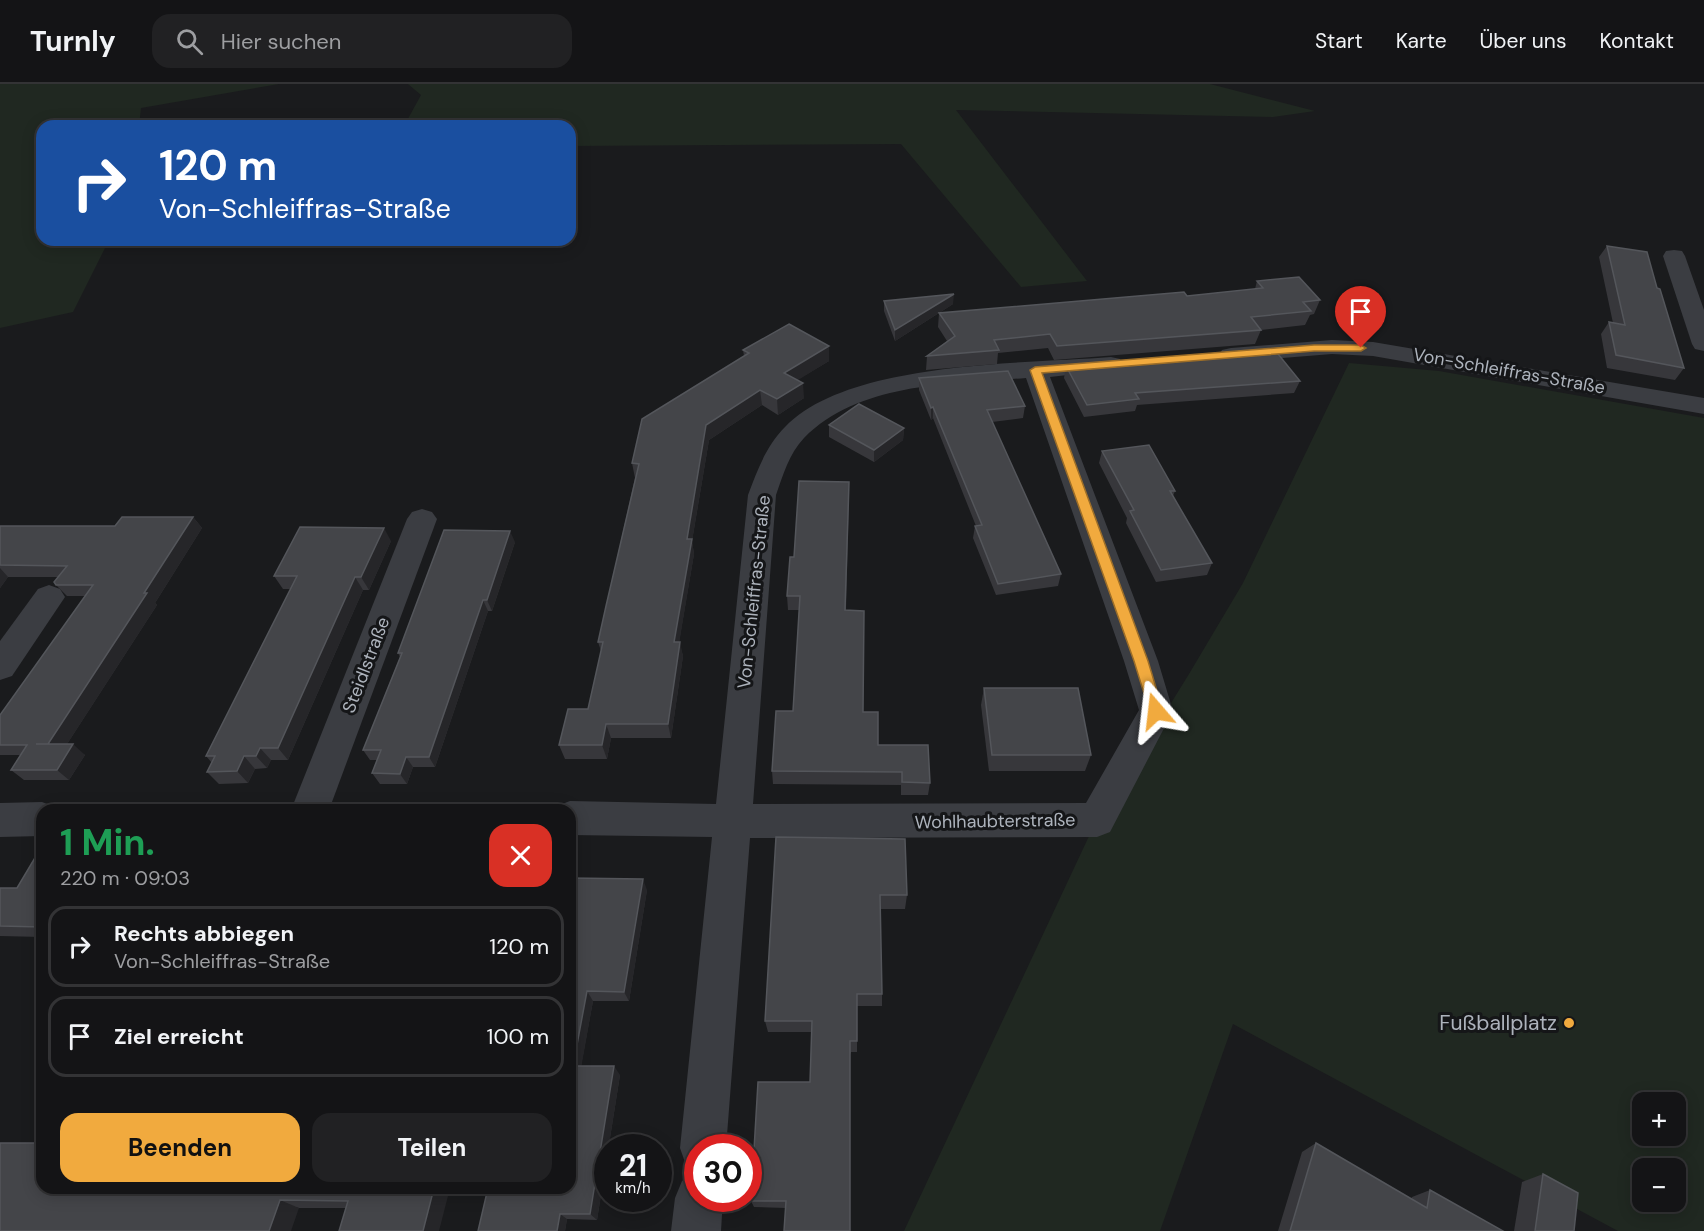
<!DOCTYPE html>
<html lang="de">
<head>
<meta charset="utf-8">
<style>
	:root { --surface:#141416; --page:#212123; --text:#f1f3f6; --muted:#9d9ea1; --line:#333335; --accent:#f1aa3e }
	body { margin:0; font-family:"DM Sans",sans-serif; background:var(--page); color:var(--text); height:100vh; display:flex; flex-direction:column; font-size:22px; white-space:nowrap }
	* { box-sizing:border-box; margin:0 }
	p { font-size:20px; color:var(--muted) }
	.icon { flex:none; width:33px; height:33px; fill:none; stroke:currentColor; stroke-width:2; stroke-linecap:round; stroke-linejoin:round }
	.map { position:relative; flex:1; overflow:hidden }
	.panel { position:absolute; left:36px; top:720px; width:540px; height:390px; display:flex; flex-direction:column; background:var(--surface); border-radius:18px; box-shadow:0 3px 15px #0003,0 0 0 2px var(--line) }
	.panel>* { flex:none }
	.hud { position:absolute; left:36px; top:36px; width:540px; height:126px; border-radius:18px; box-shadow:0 3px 15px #0003,0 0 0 2px var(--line); background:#1a4fa0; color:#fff; overflow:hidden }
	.tools { position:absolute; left:1632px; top:1008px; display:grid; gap:12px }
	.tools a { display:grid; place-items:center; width:54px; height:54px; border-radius:12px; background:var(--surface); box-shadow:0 3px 15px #0003,0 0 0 2px var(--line); font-size:30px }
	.speed { position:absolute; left:594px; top:1050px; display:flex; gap:12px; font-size:30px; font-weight:700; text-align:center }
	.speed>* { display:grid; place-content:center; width:78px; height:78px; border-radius:50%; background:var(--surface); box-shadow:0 3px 15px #0003,0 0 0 2px var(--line); line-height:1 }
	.speed small { font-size:15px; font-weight:400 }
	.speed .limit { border:9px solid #d22; background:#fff; color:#111 }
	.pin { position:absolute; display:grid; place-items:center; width:51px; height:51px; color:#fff; margin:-62px -26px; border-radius:50% 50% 50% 0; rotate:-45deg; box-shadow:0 0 6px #0007 }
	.pin .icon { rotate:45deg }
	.me { position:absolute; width:66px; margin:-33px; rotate:343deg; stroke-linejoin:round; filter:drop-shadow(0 0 4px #0008) }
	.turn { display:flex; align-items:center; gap:21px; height:126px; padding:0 24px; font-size:27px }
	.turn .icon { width:78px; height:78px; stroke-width:2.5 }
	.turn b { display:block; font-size:42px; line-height:51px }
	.round { display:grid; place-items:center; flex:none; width:63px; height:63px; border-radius:18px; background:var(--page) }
	.head { display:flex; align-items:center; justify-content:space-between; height:102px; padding:0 24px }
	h1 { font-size:36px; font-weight:700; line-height:45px; color:#1e9e55 }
	.cta { display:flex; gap:12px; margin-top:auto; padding:12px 24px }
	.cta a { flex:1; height:69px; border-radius:18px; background:var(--accent); color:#111; font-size:24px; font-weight:700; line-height:69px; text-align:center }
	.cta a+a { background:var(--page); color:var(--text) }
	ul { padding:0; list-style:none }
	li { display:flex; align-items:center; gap:18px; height:81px; margin:0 12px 9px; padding:0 12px; border:3px solid var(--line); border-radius:18px }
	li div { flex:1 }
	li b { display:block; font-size:22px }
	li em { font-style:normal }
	header { display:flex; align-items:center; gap:36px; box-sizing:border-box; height:84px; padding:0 30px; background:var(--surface); border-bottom:2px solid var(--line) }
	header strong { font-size:28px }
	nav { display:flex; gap:33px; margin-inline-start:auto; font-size:21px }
	.search { width:420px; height:54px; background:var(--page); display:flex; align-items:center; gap:15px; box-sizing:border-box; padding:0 21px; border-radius:18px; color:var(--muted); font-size:22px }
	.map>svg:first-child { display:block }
	.green { fill:#202821; fill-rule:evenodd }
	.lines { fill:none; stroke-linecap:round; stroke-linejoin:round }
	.minor { fill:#3b3d42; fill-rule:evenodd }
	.wall { fill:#37373b }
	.shaded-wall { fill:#262629 }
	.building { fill:#444549; stroke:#54565b; stroke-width:1.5 }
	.route { fill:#f1aa3e; stroke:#9d6e28; stroke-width:1.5 }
	.poi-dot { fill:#f1aa3e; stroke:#151618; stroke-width:2 }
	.labels { text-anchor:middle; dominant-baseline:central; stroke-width:6; stroke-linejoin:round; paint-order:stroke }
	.street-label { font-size:18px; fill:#adb3bc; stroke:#151618 }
	.near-poi-label { font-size:21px; fill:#adb3bc; stroke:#151618; text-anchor:end }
</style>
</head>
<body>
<header>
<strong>Turnly</strong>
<div class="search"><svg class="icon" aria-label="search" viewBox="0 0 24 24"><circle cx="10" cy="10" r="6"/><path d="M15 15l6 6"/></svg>Hier suchen</div>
<nav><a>Start</a><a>Karte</a><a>Über uns</a><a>Kontakt</a></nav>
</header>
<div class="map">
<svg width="1704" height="1147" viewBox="0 0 1704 1147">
	<rect width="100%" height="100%" fill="#1a1b1d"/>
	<g class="green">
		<path d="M 0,0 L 279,0 L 141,24 L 139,42 L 42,42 L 42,156 L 109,156 L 73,228 L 0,244 Z"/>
		<path d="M 408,0 L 1210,0 L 1315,27 L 1273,33 L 956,26 L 1087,197 L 1021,203 L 901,60 L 570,62 L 570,42 L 404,42 L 421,11 Z"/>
		<path d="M 1349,279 L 1439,287 L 1704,334 L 1704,1147 L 1618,1147 L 1233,940 L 1160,1147 L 904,1147 L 1090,750 L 1189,590 L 1243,499 ZM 1642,1018 L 1676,1018 L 1676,1052 L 1642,1052 ZM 1642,1084 L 1676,1084 L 1676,1118 L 1642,1118 Z"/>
	</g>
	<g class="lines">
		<g class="minor">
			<path d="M 1674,166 L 1682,167 L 1685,172 L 1704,226 L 1704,267 L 1695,265 L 1692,260 L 1663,172 L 1666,167 Z"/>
			<path d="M 1332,256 L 1373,258 L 1704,314 L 1704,330 L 1373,272 L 1332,270 L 1231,278 L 1222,276 L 1219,271 L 1222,266 L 1231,264 Z"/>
			<path d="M 1111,273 L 1120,275 L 1123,280 L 1120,285 L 1050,293 L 1158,577 L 1173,627 L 1110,748 L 1097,753 L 750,754 L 726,1064 L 698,1064 L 698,1085 L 686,1081 L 680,1064 L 712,753 L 570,751 L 570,726 L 555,726 L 557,722 L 570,717 L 716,720 L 748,411 C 757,387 766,362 785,343 C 848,277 1023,280 1111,273 ZM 1026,294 L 1124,577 L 1139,626 L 1086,719 L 753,720 L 776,411 C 783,391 789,370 804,354 C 860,298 952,300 1026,294 Z"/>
			<path d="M 422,425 L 432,428 L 437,435 L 329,726 L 291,726 L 407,435 L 412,428 Z"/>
			<path d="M 49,501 L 60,505 L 65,513 L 12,592 L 0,596 L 0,557 L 38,505 Z"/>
			<path d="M 42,718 L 55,723 L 57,726 L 42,726 L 42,752 L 0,753 L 0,719 Z"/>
			<path d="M 698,1090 L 698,1114 L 723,1114 L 721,1147 L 671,1147 L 675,1114 L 682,1097 Z"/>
		</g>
	</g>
	<g class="wall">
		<path d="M 1607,162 L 1657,204 L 1684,284 L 1675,296 L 1607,284 L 1601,250 L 1609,238 L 1613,239 L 1599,173 Z"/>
		<path d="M 1257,197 L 1320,216 L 1314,230 L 1310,231 L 1305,241 L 1261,246 L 1255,260 L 1054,276 L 1048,264 L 998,269 L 997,280 L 926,286 L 927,272 L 947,257 L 938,243 L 939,229 L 1187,212 L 1255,205 Z"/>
		<path d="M 884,217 L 953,220 L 895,257 L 884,227 Z"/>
		<path d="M 829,262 L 829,277 L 797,296 L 804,314 L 778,331 L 762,321 L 709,356 L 692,457 L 694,470 L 679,558 L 683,572 L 671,654 L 611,654 L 607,675 L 565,675 L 559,661 L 588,625 L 601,567 L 598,558 L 635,394 L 632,379 L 744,272 L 743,266 Z"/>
		<path d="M 1066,282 L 1300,297 L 1294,309 L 1137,321 L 1135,327 L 1084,333 L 1064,294 Z"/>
		<path d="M 919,294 L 1025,322 L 1023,334 L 992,338 L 1061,490 L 1058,502 L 996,511 L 973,454 L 975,442 L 976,442 L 933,334 L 931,336 L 919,306 Z"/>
		<path d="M 829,341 L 904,344 L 903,356 L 874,378 L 829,353 Z"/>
		<path d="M 1102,367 L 1175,407 L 1173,412 L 1212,479 L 1207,491 L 1156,498 L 1126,439 L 1127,434 L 1099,379 Z"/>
		<path d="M 849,412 L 846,526 L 863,628 L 878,661 L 930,699 L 928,711 L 901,711 L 901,701 L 773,700 L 772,687 L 793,627 L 799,526 L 788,526 L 787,512 L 794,473 Z"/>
		<path d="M 193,433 L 202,444 L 155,519 L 157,521 L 67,660 L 85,671 L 69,696 L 24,696 L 11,686 L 20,671 L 0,671 L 0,631 L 85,512 L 67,512 L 56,501 L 58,493 L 8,493 L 0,504 L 0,442 L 115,442 Z"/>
		<path d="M 391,457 L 369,506 L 363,506 L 288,676 L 271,676 L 267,684 L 255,685 L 248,699 L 219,700 L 207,688 L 212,679 L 206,672 L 291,505 L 283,505 L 274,492 Z"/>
		<path d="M 515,458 L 492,527 L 488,527 L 435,683 L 413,683 L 407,700 L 380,700 L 372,689 L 377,676 L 370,676 L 363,666 L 400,573 L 398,569 Z"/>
		<path d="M 984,604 L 1091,671 L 1085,687 L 989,687 L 981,621 Z"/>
		<path d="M 776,753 L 907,811 L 905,825 L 880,825 L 882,910 L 882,922 L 857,922 L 857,968 L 851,968 L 786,1124 L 754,1123 L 751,1117 L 810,998 L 812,948 L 768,948 L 765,937 Z"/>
		<path d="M 42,767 L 42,853 L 0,852 L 0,804 L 17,804 Z"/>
		<path d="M 570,794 L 647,806 L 629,917 L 593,917 L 581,982 L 620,991 L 597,1136 L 567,1135 L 565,1147 L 478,1147 Z"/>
		<path d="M 42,1059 L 450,1104 L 346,1124 L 299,1124 Z"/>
		<path d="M 1316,1059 L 1411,1115 L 1412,1113 L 1430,1106 L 1503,1147 L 1278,1147 L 1302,1068 Z"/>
		<path d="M 1543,1090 L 1574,1147 L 1514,1147 L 1522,1098 Z"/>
	</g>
	<g class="shaded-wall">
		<path d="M 954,210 L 953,220 L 895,257 L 895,246 Z"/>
		<path d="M 829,262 L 829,277 L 785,304 L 784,289 Z"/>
		<path d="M 803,299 L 804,314 L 778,331 L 777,315 Z"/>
		<path d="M 760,306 L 762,321 L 709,356 L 692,457 L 694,470 L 677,572 L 674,558 L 687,455 L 706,341 Z"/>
		<path d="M 933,323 L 933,334 L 931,336 L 931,324 Z"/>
		<path d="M 904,344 L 903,356 L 874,378 L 874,366 Z"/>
		<path d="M 193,433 L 202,444 L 155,519 L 157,521 L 60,671 L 48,660 Z"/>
		<path d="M 384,444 L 391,457 L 369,506 L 361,493 Z"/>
		<path d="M 510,447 L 515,458 L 492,527 L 487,516 Z"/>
		<path d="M 0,484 L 8,493 L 0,504 Z"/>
		<path d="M 355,493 L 363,506 L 288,676 L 278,664 Z"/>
		<path d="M 483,516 L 488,527 L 435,683 L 429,673 Z"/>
		<path d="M 680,558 L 683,572 L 671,654 L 668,640 Z"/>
		<path d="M 606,640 L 611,654 L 607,675 L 602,661 Z"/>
		<path d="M 73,660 L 85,671 L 69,696 L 57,686 Z"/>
		<path d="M 260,664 L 271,676 L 267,684 L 256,672 Z"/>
		<path d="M 244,672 L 255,685 L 248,699 L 237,687 Z"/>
		<path d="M 406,673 L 413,683 L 407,700 L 400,690 Z"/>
		<path d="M 643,795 L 647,806 L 629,917 L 624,908 Z"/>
		<path d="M 587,907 L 593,917 L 580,990 L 573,982 Z"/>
		<path d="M 614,982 L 620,991 L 597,1136 L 590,1130 Z"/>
		<path d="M 434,1104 L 450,1104 L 439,1147 L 423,1147 Z"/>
		<path d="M 280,1116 L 299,1124 L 291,1147 L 269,1147 Z"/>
		<path d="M 560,1130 L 567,1135 L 565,1147 L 557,1147 Z"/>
	</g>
	<g class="building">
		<path d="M 1607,162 L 1647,168 L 1657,204 L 1660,205 L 1684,284 L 1616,271 L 1609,238 L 1625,241 Z"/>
		<path d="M 1299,193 L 1320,216 L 1303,218 L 1311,227 L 1251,233 L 1261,246 L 1057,262 L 1050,250 L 994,256 L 999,266 L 927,272 L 955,252 L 939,229 L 1184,208 L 1187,212 L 1263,204 L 1257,197 Z"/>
		<path d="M 954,210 L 895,246 L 884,217 Z"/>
		<path d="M 789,240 L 829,262 L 784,289 L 803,299 L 777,315 L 760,306 L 706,341 L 687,455 L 692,455 L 674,558 L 680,558 L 668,640 L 606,640 L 602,661 L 559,661 L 568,625 L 588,625 L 603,558 L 598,558 L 606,522 L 639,380 L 632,379 L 642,335 L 749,269 L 743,266 Z"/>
		<path d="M 1274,265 L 1300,297 L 1135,309 L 1139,315 L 1087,321 L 1066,282 Z"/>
		<path d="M 1008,287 L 1025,322 L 987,326 L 1061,490 L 998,500 L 975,442 L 982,441 L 933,323 L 931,324 L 919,294 Z"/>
		<path d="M 859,320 L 904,344 L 874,366 L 829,341 Z"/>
		<path d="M 1149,361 L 1175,407 L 1170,407 L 1212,479 L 1161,486 L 1130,427 L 1134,426 L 1102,367 Z"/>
		<path d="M 799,397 L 849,398 L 845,526 L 864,527 L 863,628 L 878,628 L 878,661 L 928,661 L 930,699 L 902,698 L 902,688 L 772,687 L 776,627 L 793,627 L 800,512 L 787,512 L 790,473 L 794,473 Z"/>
		<path d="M 122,433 L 193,433 L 144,509 L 147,509 L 48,660 L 36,660 L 73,660 L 57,686 L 11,686 L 27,661 L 0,661 L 0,631 L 93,501 L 56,501 L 54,498 L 67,482 L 0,481 L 0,442 L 115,442 Z"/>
		<path d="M 300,443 L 384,444 L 361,493 L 355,493 L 278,664 L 260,664 L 256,672 L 244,672 L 237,687 L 207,688 L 215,672 L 206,672 L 297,492 L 274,492 Z"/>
		<path d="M 444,446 L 510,447 L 487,516 L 483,516 L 429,673 L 406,673 L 400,690 L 372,689 L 381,666 L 363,666 L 402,569 L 398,569 Z"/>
		<path d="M 984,604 L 1078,604 L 1091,671 L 992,671 Z"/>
		<path d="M 776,753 L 905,755 L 907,811 L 880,811 L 882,910 L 857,910 L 857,957 L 850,957 L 850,1147 L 784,1147 L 786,1117 L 751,1117 L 758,998 L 810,998 L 812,937 L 765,937 Z"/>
		<path d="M 39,767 L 42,767 L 42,843 L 0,842 L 0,804 L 17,804 Z"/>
		<path d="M 570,794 L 643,795 L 624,908 L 587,907 L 573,982 L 614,982 L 590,1130 L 560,1130 L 557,1147 L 478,1147 L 488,1104 L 570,1104 Z"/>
		<path d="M 0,1059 L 42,1059 L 42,1104 L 434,1104 L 423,1147 L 339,1147 L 348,1117 L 280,1116 L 269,1147 L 0,1147 Z"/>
		<path d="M 1316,1059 L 1427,1124 L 1430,1106 L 1503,1147 L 1290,1147 Z"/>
		<path d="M 1543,1090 L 1578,1109 L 1574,1147 L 1535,1147 Z"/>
	</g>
	<path class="route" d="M 1314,261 L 1361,261 L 1366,264 L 1361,267 L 1314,267 L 1042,289 L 1148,577 L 1163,627 L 1161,632 L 1151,632 L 1134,577 L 1030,286 L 1035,283 Z"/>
	<circle class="poi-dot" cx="1569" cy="939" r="6"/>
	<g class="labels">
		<g class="street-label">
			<text transform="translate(1509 287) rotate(10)">Von-Schleiffras-Straße</text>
			<text transform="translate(754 508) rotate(-84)">Von-Schleiffras-Straße</text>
			<text transform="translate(366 581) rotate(-69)">Steidlstraße</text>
			<text transform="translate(995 737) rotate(-1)">Wohlhaubterstraße</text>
		</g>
		<g class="near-poi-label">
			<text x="1557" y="939">Fußballplatz</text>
		</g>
	</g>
</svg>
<div class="tools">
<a>+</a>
<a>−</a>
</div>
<div class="speed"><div>21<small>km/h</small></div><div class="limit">30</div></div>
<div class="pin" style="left:1361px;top:264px;background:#d93025"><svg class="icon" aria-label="arrive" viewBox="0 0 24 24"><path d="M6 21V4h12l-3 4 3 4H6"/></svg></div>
<svg class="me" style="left:1156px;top:627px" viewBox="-20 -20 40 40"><path d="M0-17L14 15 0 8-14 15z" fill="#f1aa3e" stroke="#fff" stroke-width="4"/></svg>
<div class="hud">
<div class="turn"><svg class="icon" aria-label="right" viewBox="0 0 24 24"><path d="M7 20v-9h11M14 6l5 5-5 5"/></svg><div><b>120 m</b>Von-Schleiffras-Straße</div></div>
</div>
<section class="panel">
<div class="head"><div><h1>1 Min.</h1><p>220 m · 09:03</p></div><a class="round" style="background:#d93025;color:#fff"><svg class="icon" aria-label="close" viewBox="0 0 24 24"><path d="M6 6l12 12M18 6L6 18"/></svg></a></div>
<ul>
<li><svg class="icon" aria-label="right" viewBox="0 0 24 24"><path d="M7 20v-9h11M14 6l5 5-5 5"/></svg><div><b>Rechts abbiegen</b><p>Von-Schleiffras-Straße</p></div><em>120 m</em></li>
<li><svg class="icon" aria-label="arrive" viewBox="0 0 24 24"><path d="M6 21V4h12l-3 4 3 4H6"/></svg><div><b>Ziel erreicht</b></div><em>100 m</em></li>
</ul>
<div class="cta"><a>Beenden</a><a>Teilen</a></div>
</section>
</div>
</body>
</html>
